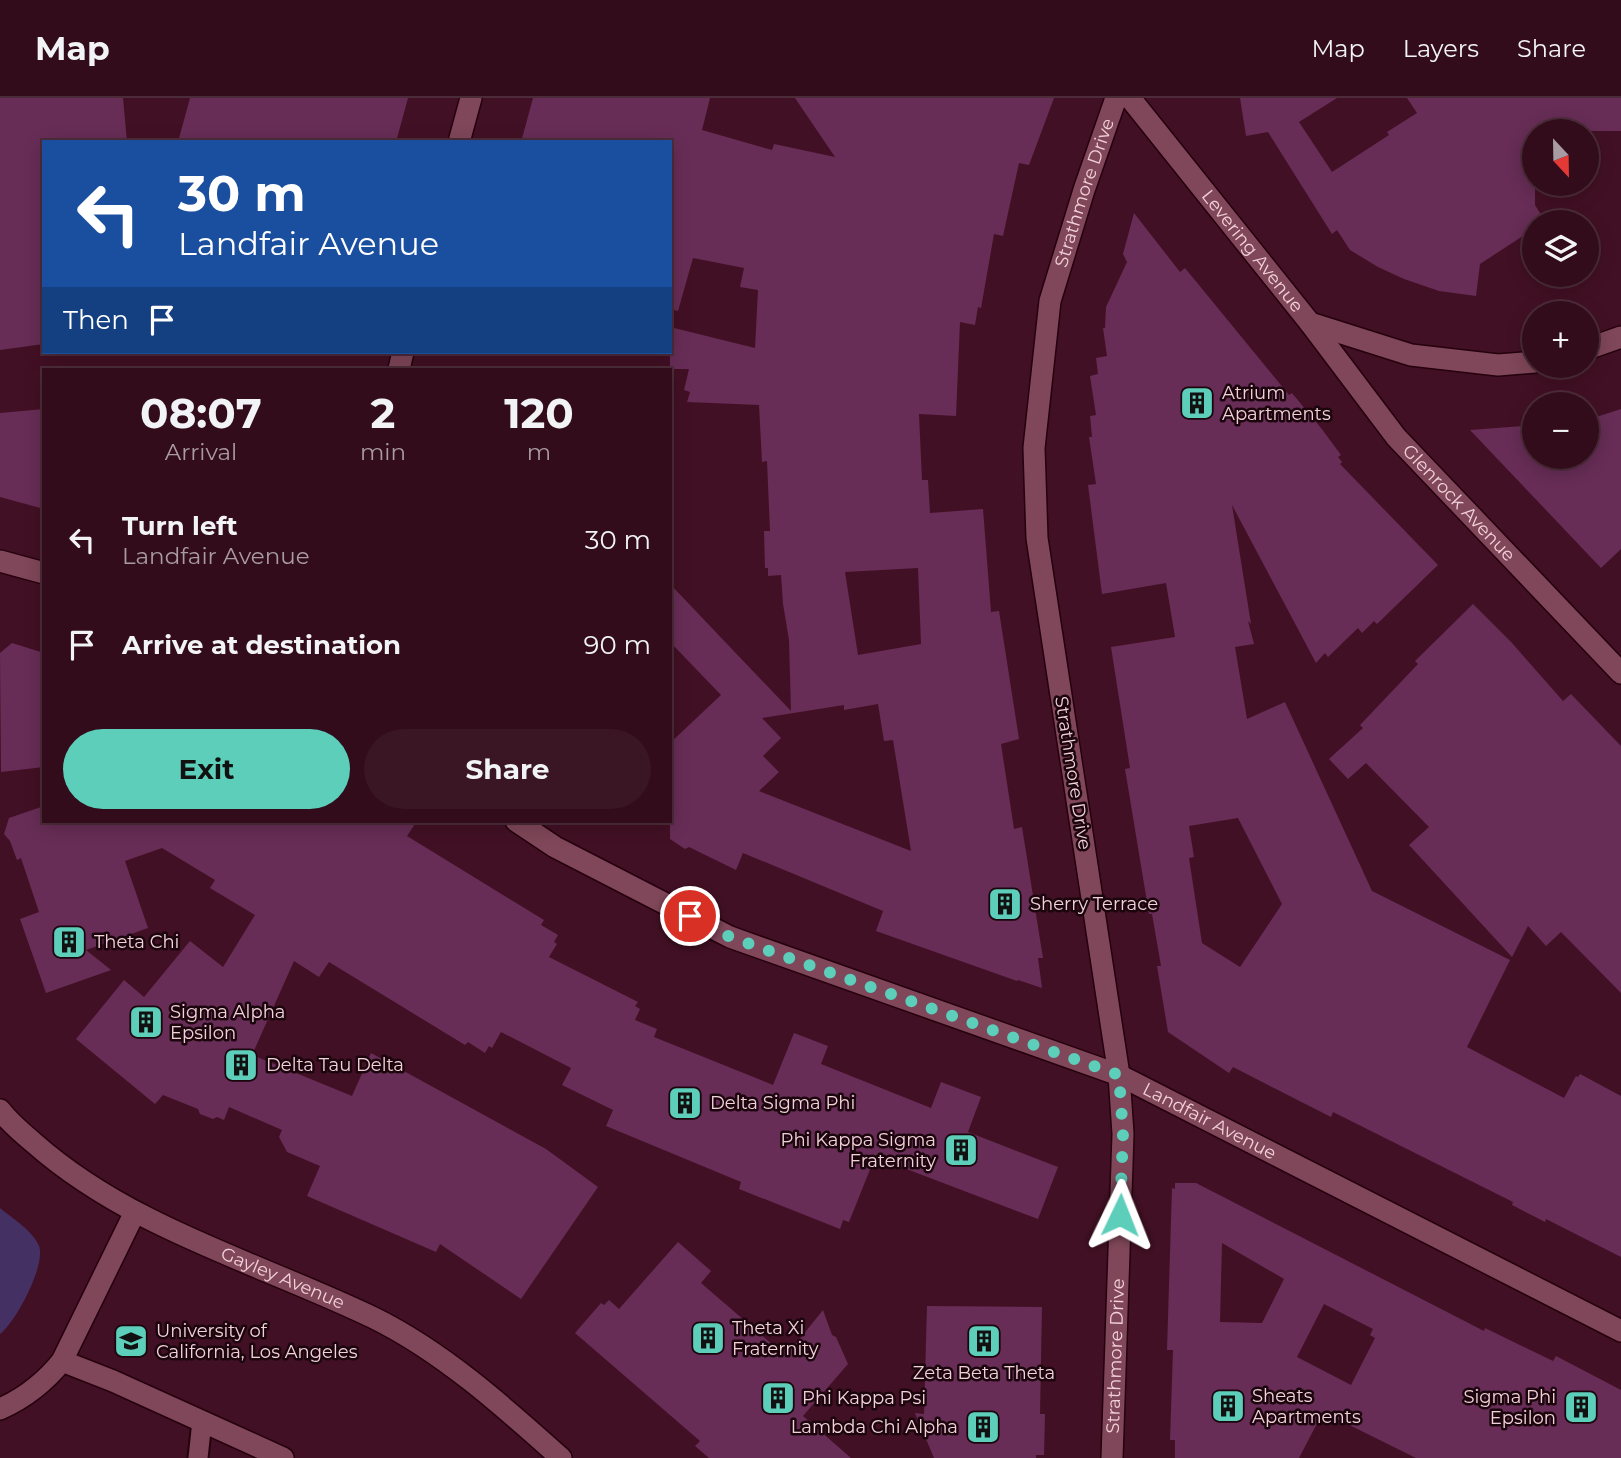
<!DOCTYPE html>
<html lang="en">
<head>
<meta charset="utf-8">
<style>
	:root { --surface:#320c1b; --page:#3a1524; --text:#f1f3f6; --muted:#a89ba3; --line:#4d2c3a; --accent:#5cceba }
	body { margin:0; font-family:Montserrat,sans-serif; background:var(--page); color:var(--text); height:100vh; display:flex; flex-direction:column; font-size:26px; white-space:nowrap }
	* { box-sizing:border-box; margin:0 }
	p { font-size:23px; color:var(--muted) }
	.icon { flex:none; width:38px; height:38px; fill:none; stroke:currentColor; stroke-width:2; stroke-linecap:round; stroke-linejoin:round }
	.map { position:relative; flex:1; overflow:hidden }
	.details { position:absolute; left:42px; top:270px; width:630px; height:455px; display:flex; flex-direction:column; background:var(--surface); border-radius:0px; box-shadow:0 4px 18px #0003,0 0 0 2px var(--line) }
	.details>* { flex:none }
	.banner { position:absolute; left:42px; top:42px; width:630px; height:214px; border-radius:0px; box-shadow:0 4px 18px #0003,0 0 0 2px var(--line); background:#1a4fa0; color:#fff; overflow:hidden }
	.needle { width:46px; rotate:158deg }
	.buttons { position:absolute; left:1522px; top:21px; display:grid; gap:14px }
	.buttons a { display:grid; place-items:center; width:77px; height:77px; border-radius:50%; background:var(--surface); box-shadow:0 4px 18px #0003,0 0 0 2px var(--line); font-size:35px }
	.pin { position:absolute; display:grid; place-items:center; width:60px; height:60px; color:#fff; margin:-30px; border:4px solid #fff; border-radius:50%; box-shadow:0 2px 7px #0007 }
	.me { position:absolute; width:77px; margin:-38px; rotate:2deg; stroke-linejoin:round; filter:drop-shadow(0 0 5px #0008) }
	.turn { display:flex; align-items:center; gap:24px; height:147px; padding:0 21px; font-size:32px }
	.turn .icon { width:91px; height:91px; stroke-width:2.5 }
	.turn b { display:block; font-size:49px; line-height:60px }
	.then { display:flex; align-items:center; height:66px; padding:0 21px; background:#0003; gap:14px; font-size:26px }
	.eta { display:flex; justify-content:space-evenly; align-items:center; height:119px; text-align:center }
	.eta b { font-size:42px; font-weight:700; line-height:49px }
	.action { display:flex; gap:14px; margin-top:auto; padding:14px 21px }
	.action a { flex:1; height:80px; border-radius:42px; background:var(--accent); color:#111; font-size:28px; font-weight:700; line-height:80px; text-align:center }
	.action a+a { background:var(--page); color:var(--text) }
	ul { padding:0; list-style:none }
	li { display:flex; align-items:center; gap:21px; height:105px; padding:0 21px }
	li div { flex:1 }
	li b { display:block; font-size:26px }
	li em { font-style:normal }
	header { display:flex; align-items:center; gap:42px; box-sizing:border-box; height:98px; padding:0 35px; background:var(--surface); border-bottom:2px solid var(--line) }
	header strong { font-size:33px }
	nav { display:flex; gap:38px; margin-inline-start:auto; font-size:24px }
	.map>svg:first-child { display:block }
	.green { fill:#453064 }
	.building { fill:#672d56; fill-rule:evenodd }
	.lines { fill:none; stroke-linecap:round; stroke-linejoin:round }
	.service-casing { stroke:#26000d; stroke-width:23 }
	.minor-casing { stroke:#26000d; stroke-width:24 }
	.tertiary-casing { stroke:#26000d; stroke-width:24 }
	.service { stroke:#7f4759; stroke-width:19 }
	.minor { stroke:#7f4759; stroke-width:21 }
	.tertiary { stroke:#7f4759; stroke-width:21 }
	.route { stroke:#5cceba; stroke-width:12; stroke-dasharray:0 21.6 }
	.labels { text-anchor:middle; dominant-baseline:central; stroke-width:5; stroke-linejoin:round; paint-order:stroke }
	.street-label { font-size:18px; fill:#f3d1da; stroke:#1c060e }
	.poi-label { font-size:18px; fill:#f3d1da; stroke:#1c060e; text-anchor:start }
</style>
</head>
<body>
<header>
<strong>Map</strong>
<nav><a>Map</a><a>Layers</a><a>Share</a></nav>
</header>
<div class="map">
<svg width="1621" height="1360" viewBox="0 0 1621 1360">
	<rect width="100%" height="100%" fill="#421024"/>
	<path class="green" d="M 0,1110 C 12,1120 33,1133 39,1148 C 46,1167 16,1224 0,1236 Z"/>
	<g class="building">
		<path d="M 0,0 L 123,0 L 127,44 L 44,44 L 44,246 L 0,252 Z"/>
		<path d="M 190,0 L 408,0 L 396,44 L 178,44 Z"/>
		<path d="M 533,0 L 710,0 L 702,32 L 772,52 L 774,46 L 835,59 L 795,0 L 1054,0 L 1029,67 L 1019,65 L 1003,138 L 994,136 L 981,210 L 978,209 L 975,227 L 960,224 L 956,318 L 919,316 L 922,382 L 928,382 L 930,415 L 983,411 L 991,514 L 999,513 L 1019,641 L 1001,646 L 1014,731 L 1022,729 L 1043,860 L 1038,860 L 1042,890 L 1018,882 L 1017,883 L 876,833 L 883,813 L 743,755 L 736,772 L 689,749 L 685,751 L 670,741 L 670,645 L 721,597 L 670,544 L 670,486 L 791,613 L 789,542 L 783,506 L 781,477 L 768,478 L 768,470 L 765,470 L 764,433 L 770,433 L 767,363 L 762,364 L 759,307 L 687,304 L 690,294 L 684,292 L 689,271 L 670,271 L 670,229 L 755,250 L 758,192 L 740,189 L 744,170 L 693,160 L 678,213 L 670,211 L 670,44 L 521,44 ZM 918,470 L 921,546 L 858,557 L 845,474 ZM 878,606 L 884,643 L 893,642 L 911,753 L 759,693 L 779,674 L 763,658 L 781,640 L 762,620 L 844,607 L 844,612 Z"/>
		<path d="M 1240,0 L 1337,0 L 1299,24 L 1332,74 L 1389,37 L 1387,34 L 1417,15 L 1407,0 L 1621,0 L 1621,33 L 1535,33 L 1535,107 L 1545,123 L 1535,124 L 1535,130 L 1480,166 L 1476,198 L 1439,193 L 1404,181 L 1378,169 L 1350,152 L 1337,132 L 1332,136 L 1268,34 L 1246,38 Z"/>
		<path d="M 1134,115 L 1180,174 L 1185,170 L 1289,297 L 1292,295 L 1321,330 L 1341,357 L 1338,359 L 1342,364 L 1340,366 L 1438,467 L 1377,526 L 1374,523 L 1362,535 L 1358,530 L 1328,559 L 1325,555 L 1316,565 L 1232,407 L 1251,526 L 1248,523 L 1254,546 L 1235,549 L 1247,621 L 1285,604 L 1372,793 L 1510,862 L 1467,949 L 1564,1000 L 1576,978 L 1578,979 L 1580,976 L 1621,998 L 1621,1159 L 1546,1121 L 1545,1124 L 1512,1107 L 1513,1104 L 1333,1014 L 1331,1019 L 1233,969 L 1229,975 L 1168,934 L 1157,868 L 1161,868 L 1152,816 L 1149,816 L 1125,671 L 1130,670 L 1111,549 L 1175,539 L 1166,485 L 1102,496 L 1088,387 L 1096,386 L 1089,339 L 1092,339 L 1090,318 L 1096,317 L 1090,278 L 1098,276 L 1096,260 L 1107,258 L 1103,230 L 1105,230 L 1106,209 L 1127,164 L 1123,156 ZM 1238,720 L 1282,806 L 1240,869 L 1202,845 L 1189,760 L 1194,759 L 1189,728 Z"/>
		<path d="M 44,311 L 44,411 L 0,399 L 0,315 Z"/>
		<path d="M 1621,311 L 1621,451 L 1601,470 L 1470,332 L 1535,327 L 1535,359 L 1587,359 L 1587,322 Z"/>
		<path d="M 1473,506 L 1512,545 L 1563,603 L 1571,596 L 1621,648 L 1621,895 L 1561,834 L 1546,848 L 1528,828 L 1512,859 L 1409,747 L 1429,729 L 1366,665 L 1348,681 L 1329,661 L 1363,630 L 1360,627 L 1418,566 L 1415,563 Z"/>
		<path d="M 12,545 L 44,555 L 44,669 L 1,674 L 0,555 Z"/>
		<path d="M 44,708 L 44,723 L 417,723 L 407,738 L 544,822 L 541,827 L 558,837 L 554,844 L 557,846 L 549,859 L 638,904 L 635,908 L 640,911 L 635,922 L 657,931 L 654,939 L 773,987 L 794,935 L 828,948 L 821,966 L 931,1010 L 941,984 L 981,999 L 968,1034 L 1058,1069 L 1038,1121 L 875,1059 L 849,1124 L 843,1122 L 840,1131 L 739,1091 L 741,1084 L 606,1028 L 613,1012 L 562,987 L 571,970 L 501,934 L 492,950 L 489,948 L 485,955 L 468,944 L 465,947 L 329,864 L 319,879 L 294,863 L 252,957 L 352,998 L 371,955 L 546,1051 L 598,1089 L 521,1201 L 440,1146 L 436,1154 L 307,1098 L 320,1068 L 287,1054 L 279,1039 L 282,1032 L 229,1009 L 224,1022 L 217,1019 L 213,1021 L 200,1016 L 198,1011 L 163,997 L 155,1006 L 76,941 L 124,882 L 144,899 L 190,843 L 223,869 L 255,817 L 210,790 L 215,782 L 162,750 L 125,763 L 148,830 L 86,852 L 111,872 L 46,895 L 20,821 L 39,814 L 21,760 L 17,762 L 10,743 L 4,736 L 9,720 Z"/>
		<path d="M 1175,1085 L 1196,1085 L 1484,1233 L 1485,1230 L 1553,1263 L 1556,1258 L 1621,1292 L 1621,1360 L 1416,1360 L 1323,1314 L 1299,1360 L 1175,1360 L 1175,1342 L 1170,1342 L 1173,1252 L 1167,1252 L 1172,1090 L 1175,1091 ZM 1222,1145 L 1284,1181 L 1262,1225 L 1220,1224 ZM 1324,1206 L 1373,1231 L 1370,1237 L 1375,1240 L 1351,1287 L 1297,1259 Z"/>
		<path d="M 678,1144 L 711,1173 L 701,1185 L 781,1254 L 789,1244 L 794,1248 L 823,1212 L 832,1237 L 836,1239 L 848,1266 L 803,1318 L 851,1360 L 709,1360 L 695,1348 L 700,1343 L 575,1235 L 601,1205 L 604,1207 L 609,1202 L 619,1211 Z"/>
		<path d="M 927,1208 L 1042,1209 L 1040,1316 L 1045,1316 L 1044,1357 L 1036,1357 L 1036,1360 L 934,1360 L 915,1315 L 924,1316 Z"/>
	</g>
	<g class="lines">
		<g class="service-casing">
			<path id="service" d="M 198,1360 L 202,1323"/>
		</g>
		<g class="minor-casing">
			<g id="minor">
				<path id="s1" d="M 1130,0 L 1310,225 L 1411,257 L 1498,267 L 1535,264"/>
				<path d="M 459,44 L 471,0"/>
				<path id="s2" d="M 1310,225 L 1396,339 L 1621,575"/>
				<path d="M 1587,251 L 1621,239"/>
				<path d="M 399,271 L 403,254"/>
				<path d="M 0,463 L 44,475"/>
				<path id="s3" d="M 516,723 L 555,749 L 730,839 L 1119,977 L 1621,1233"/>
				<path d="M 62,1263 L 113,1283 L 283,1360"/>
				<path id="s4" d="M 1112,1360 L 1123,1036 L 1119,977 L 1037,440 L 1034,350 L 1050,203 L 1084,92 L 1116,0"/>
			</g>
		</g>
		<g class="tertiary-casing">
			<g id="tertiary">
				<path id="s5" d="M 0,1012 C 10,1025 22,1035 34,1045 C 130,1130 260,1165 374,1220 C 443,1254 504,1309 561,1360"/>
				<path d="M 0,1311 C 25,1300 45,1284 62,1263 L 135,1114"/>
			</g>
		</g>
		<use href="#service" class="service"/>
		<use href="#minor" class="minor"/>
		<use href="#tertiary" class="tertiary"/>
	</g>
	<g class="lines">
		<path class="route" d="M 690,818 L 730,839 L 1119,977 L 1123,1036 L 1120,1117"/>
	</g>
	<defs>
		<g id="building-square" transform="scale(1.75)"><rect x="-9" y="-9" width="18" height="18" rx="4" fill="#5cceba" stroke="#1c060e"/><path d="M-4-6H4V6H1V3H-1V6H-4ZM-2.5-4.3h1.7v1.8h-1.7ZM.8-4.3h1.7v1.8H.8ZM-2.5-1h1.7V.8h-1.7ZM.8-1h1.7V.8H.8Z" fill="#111"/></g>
		<g id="university-square" transform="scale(1.75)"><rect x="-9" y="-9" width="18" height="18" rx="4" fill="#5cceba" stroke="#1c060e"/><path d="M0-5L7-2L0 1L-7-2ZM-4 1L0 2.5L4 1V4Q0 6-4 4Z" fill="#111"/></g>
	</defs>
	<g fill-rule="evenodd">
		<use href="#building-square" x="1197" y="305"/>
		<use href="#building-square" x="1005" y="806"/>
		<use href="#building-square" x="69" y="844"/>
		<use href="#building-square" x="146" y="924"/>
		<use href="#building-square" x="241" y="967"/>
		<use href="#building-square" x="685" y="1005"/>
		<use href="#building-square" x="961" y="1052"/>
		<use href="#building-square" x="708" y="1240"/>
		<use href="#university-square" x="131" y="1243"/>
		<use href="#building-square" x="984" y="1243"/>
		<use href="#building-square" x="778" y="1300"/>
		<use href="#building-square" x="1228" y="1308"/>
		<use href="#building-square" x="1581" y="1309"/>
		<use href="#building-square" x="983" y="1329"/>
	</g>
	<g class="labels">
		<g class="street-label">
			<text stroke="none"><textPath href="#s4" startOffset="1278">Strathmore Drive</textPath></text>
			<text stroke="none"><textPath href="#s1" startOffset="196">Levering Avenue</textPath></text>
			<text stroke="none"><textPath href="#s2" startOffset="234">Glenrock Avenue</textPath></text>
			<text transform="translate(1073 675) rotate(81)">Strathmore Drive</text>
			<text stroke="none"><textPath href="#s3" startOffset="758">Landfair Avenue</textPath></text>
			<text stroke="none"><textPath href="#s5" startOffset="332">Gayley Avenue</textPath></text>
			<text stroke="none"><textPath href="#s4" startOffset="102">Strathmore Drive</textPath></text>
		</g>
		<g class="poi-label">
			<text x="1222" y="295">Atrium<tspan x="1222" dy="21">Apartments</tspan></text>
			<text x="1030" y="806">Sherry Terrace</text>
			<text x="94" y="844">Theta Chi</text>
			<text x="170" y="914">Sigma Alpha<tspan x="170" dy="21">Epsilon</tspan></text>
			<text x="266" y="967">Delta Tau Delta</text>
			<text x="710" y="1005">Delta Sigma Phi</text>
			<text x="936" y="1042" text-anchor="end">Phi Kappa Sigma<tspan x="936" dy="21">Fraternity</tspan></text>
			<text x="732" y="1230">Theta Xi<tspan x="732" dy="21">Fraternity</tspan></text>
			<text x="156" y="1233">University of<tspan x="156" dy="21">California, Los Angeles</tspan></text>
			<text x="984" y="1275" text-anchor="middle">Zeta Beta Theta</text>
			<text x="1252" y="1298">Sheats<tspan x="1252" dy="21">Apartments</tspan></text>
			<text x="1556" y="1299" text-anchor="end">Sigma Phi<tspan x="1556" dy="21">Epsilon</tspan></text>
			<text x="802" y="1300">Phi Kappa Psi</text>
			<text x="958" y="1329" text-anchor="end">Lambda Chi Alpha</text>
		</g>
	</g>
</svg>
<div class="buttons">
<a><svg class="needle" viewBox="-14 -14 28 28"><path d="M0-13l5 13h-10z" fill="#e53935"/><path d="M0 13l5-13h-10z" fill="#a89ba3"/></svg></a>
<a><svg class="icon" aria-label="layers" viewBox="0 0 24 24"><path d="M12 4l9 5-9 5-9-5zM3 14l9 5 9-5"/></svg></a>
<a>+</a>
<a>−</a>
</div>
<div class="pin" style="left:690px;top:818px;background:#d93025"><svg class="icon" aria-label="arrive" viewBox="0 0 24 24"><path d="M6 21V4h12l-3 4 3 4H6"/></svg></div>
<svg class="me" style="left:1120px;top:1117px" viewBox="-20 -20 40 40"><path d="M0-17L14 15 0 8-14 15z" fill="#5cceba" stroke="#fff" stroke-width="4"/></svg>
<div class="banner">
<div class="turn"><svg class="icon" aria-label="left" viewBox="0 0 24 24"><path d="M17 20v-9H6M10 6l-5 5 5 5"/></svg><div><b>30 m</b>Landfair Avenue</div></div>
<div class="then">Then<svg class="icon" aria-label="arrive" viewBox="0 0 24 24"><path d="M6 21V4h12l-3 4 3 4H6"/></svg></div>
</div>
<section class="details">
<div class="eta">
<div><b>08:07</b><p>Arrival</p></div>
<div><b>2</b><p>min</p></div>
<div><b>120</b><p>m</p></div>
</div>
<ul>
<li><svg class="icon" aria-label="left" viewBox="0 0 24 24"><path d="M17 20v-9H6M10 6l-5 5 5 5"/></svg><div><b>Turn left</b><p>Landfair Avenue</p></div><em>30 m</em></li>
<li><svg class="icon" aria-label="arrive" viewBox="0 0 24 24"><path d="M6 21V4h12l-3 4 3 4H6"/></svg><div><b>Arrive at destination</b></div><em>90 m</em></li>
</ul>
<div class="action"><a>Exit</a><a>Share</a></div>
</section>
</div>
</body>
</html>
